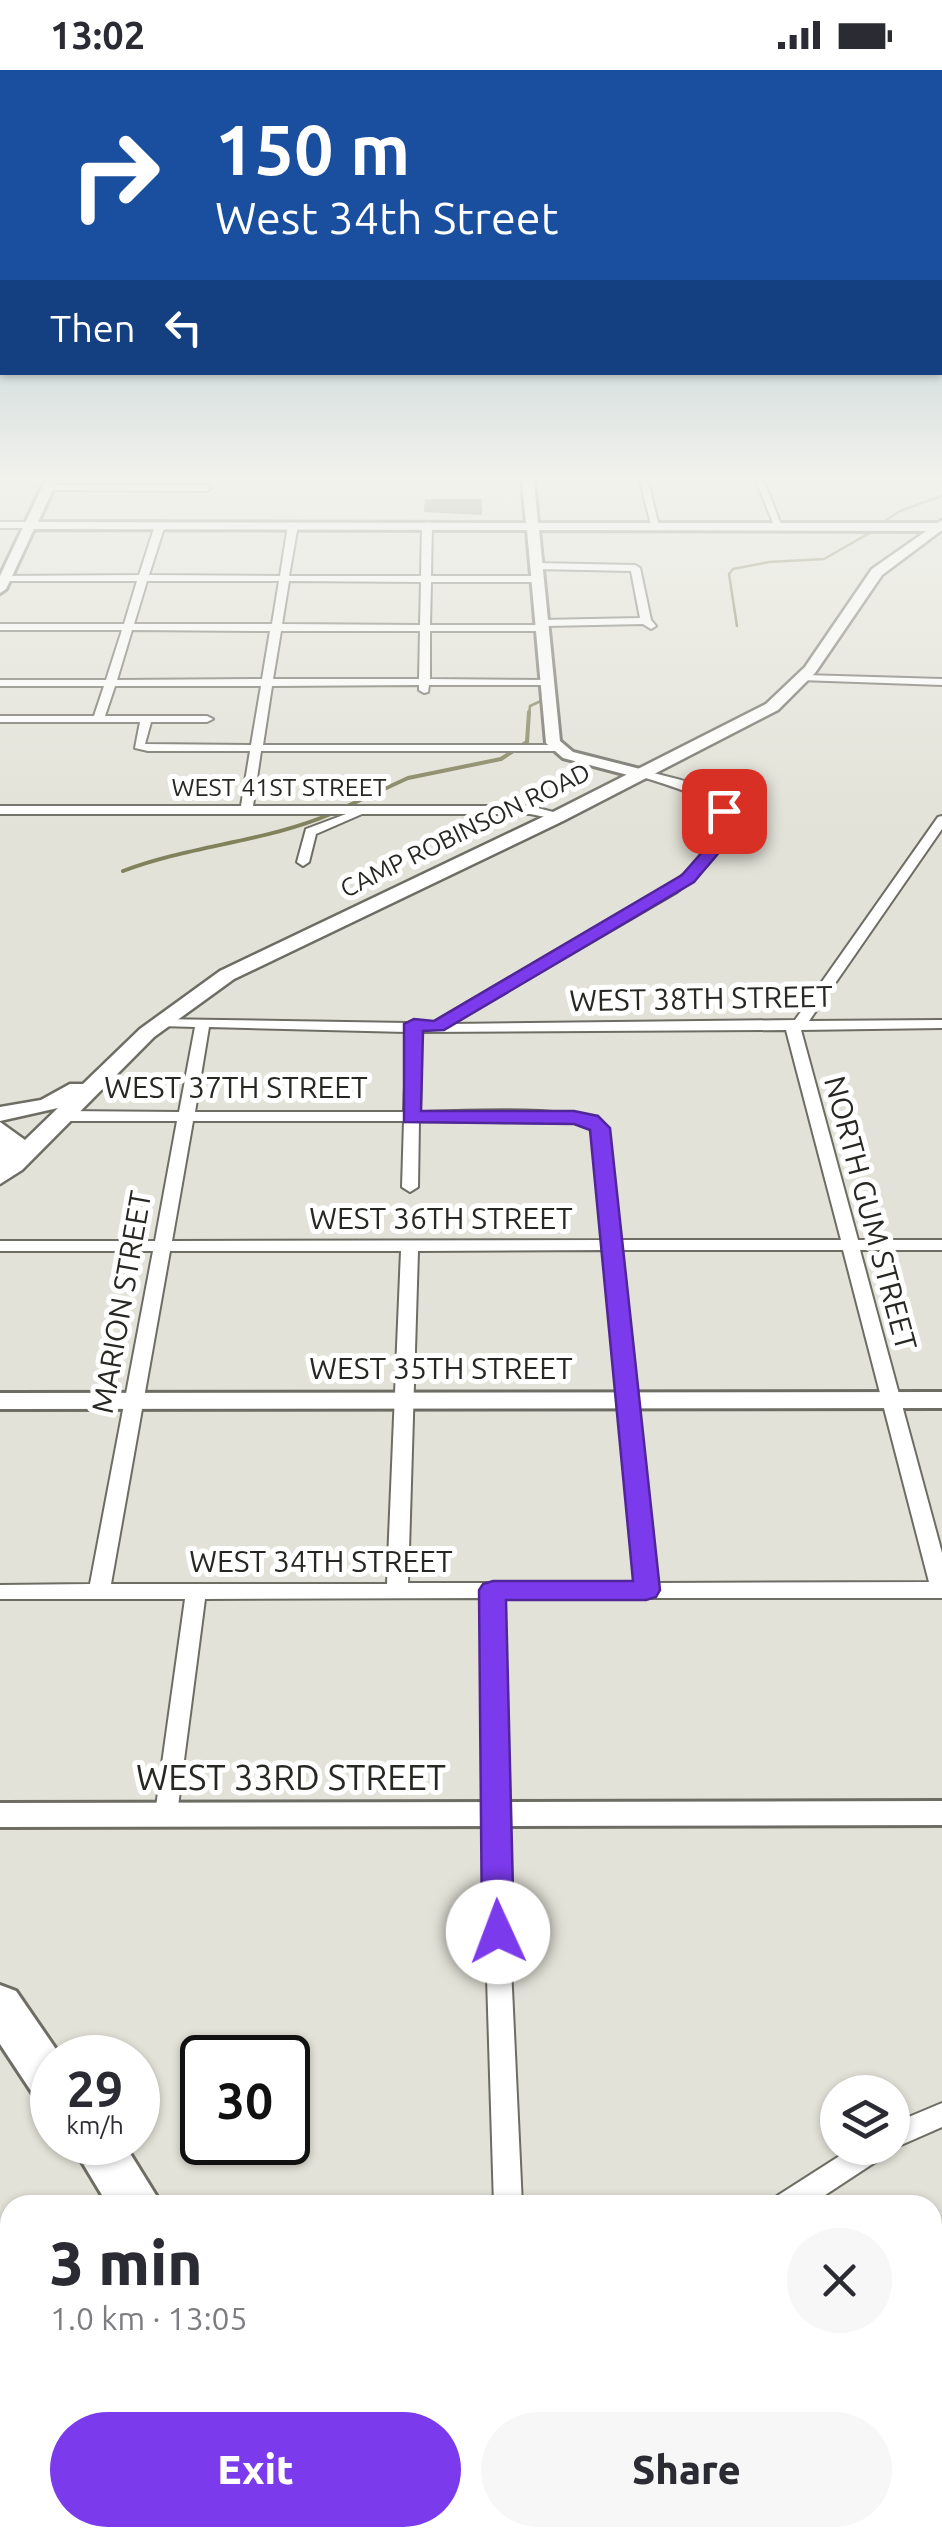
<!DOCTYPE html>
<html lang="en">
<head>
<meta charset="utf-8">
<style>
	:root { --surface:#fff; --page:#f7f7f7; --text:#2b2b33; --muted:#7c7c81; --accent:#7c3aed }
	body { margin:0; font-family:Ubuntu,sans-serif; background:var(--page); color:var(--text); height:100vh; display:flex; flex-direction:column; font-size:38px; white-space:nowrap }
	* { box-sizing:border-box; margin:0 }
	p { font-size:32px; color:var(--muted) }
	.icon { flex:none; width:55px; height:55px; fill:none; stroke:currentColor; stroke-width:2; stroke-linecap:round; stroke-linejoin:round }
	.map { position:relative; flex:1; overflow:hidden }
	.side { position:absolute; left:0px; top:2125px; width:942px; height:352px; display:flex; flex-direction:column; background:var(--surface); border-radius:30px 30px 0 0; box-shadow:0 2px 8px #0004 }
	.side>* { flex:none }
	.banner { position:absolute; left:0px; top:0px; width:942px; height:305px; box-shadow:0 2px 8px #0004; background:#1a4fa0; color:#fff; overflow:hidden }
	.buttons { position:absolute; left:820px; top:2005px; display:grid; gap:20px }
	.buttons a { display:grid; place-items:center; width:90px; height:90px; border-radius:50%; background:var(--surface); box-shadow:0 2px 8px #0004; font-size:50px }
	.speed { position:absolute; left:30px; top:1965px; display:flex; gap:20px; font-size:50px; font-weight:700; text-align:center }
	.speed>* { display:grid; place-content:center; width:130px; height:130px; border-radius:50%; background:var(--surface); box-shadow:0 2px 8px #0004; line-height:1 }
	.speed small { font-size:25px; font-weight:400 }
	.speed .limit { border:5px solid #111; border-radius:15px; background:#fff; color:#111 }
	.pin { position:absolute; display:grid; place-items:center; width:85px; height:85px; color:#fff; margin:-42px; border-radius:20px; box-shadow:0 5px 15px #0006 }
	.me { position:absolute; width:110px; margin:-55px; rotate:358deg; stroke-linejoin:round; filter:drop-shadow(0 0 8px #0008) }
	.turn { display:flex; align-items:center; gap:35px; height:210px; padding:0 50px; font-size:45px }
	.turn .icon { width:130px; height:130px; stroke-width:2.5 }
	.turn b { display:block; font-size:70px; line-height:85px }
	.then { display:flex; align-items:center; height:95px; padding:0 50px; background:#0003; gap:20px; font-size:38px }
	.round { display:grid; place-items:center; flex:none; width:105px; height:105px; border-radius:52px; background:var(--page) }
	.overview { display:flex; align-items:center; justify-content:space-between; height:170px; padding:0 50px }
	h1 { font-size:60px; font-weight:800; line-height:75px }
	.cta { display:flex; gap:20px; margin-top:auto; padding:20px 50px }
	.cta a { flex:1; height:115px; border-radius:60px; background:var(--accent); color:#fff; font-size:40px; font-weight:800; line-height:115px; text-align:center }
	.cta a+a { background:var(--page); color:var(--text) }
	.status { display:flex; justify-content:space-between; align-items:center; height:70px; padding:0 50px; background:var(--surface); direction:ltr }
	.status svg { height:28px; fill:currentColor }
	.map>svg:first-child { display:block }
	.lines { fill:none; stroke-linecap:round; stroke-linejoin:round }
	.stream-far1 { stroke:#81815c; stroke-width:2.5 }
	.stream { stroke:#81815c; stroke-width:4 }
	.building { fill:#696a60 }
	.minor-casing { stroke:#6d6d64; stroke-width:4 }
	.tertiary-casing { stroke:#6d6d64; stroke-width:6 }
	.secondary-casing { stroke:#6d6d64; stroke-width:5 }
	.primary-casing { stroke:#6d6d64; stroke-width:4 }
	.motorway-casing { stroke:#6d6d64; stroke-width:6 }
	.minor { fill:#fff; fill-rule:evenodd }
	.tertiary { fill:#fff; fill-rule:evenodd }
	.secondary { fill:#fff; fill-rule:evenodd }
	.primary { fill:#fff; fill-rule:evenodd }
	.motorway { fill:#fff; fill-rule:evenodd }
	.route { fill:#7c3aed; stroke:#51269a; stroke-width:2.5 }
	.labels { text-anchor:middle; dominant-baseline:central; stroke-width:10; stroke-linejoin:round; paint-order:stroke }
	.far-street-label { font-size:25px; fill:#272723; stroke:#fff }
	.street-label { font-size:30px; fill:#272723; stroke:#fff }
	.near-street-label { font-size:35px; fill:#272723; stroke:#fff }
</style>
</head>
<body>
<div class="status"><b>13:02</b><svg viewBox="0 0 49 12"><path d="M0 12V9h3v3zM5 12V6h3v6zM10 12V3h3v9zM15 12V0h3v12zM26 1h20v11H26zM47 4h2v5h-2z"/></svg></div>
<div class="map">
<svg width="942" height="2476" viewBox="0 0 942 2476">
	<rect width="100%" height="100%" fill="#e2e2d8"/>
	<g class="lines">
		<g class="stream-far1">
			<path d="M 885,451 L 900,441 L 942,426"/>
			<path d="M 737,556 L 729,504 L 733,499 L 769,492 L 824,489 L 873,461"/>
			<path d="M 529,645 L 530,636 L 541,631"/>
		</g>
		<g class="stream">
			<path d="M 343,738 L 408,708 L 501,689 L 527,672 L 529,642"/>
			<path d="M 123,801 C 192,775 266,772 333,743"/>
		</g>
	</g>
	<path class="building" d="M 425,429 L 482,429 L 482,445 L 424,442 Z"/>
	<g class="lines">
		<g class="minor-casing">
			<g id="minor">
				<path d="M 640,411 L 648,411 L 659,457 L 651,455 Z"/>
				<path d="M 756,411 L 764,411 L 782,457 L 774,455 Z"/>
				<path d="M 48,415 L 207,415 L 211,418 L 207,421 L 45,420 Z"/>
				<path d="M 0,452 L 30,452 L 35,455 L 30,458 L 0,458 Z"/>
				<path d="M 160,452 L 165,455 L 149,505 L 280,506 L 288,455 L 293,452 L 298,455 L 289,506 L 421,506 L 422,455 L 427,452 L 432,455 L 431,506 L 537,506 L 542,509 L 537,512 L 431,512 L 430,555 L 537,555 L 537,551 L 541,550 L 640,548 L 631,501 L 536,499 L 531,496 L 536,493 L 635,495 L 640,498 L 651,550 L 656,556 L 651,559 L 643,554 L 546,556 L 546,560 L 542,561 L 430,561 L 430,609 L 550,610 L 551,612 L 546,615 L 429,615 L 428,622 L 424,623 L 419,620 L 419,615 L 272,616 L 263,675 L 555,675 L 561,678 L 555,681 L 261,681 L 253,736 L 530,736 L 561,744 L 561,750 L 530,744 L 362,744 L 316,764 L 309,792 L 303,796 L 297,792 L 306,759 L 346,744 L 0,744 L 0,736 L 241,736 L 250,681 L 148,681 L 135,678 L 140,652 L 0,652 L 0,646 L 94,646 L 104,616 L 0,616 L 0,610 L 106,610 L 122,560 L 0,560 L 0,554 L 124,554 L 137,511 L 6,511 L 1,508 L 3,506 L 139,505 L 155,455 ZM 147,511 L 279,511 L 272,554 L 134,554 ZM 289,511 L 421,512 L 420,555 L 282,554 ZM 132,560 L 270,561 L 262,609 L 117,610 ZM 281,561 L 420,561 L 419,609 L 273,609 ZM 115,616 L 261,616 L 251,675 L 145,674 L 151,652 L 207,652 L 213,649 L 207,646 L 105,646 Z"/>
				<path d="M 804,605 L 942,609 L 942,615 L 800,610 L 800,606 Z"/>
				<path d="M 643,700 C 665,707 692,710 712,723 C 760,752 704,801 677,822 L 451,954 L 795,950 L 938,747 L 942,746 L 942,759 L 809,951 L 942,950 L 942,958 L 801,960 L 858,1170 L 942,1170 L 942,1180 L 860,1180 L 942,1483 L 942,1528 L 503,1528 L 504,1745 L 522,2135 L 494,2135 L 482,1745 L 483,1528 L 205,1529 L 177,1744 L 174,1750 L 166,1753 L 158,1750 L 155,1744 L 185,1529 L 0,1529 L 0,1515 L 90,1514 L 153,1181 L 0,1181 L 0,1171 L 155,1171 L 177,1051 L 63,1051 L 55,1046 L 63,1041 L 179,1042 L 195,957 L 160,956 L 153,952 L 155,949 L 408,953 L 414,950 L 432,953 L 678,809 C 759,741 710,728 639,706 L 637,704 ZM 209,957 L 407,962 L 404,1042 L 195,1042 ZM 786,960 L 841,1170 L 620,1170 L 608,1058 C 582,1032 460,1042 420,1042 L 421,962 ZM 193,1051 L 404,1051 L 402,1117 L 410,1122 L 418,1117 L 419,1051 L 580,1053 L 592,1060 L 603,1170 L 172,1171 ZM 604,1180 L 636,1513 L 408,1513 L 418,1181 ZM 621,1180 L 843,1180 L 929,1512 L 656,1513 ZM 170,1181 L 401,1181 L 387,1514 L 111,1514 Z"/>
				<path d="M 942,2033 L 942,2057 L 892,2079 L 888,2078 L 892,2078 L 892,2054 Z"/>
				<path d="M 852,2078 L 887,2078 L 883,2087 L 810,2135 L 773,2135 L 777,2126 Z"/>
				<path d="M 855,2468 L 891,2468 L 894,2476 L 858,2476 Z"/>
			</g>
		</g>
		<g class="tertiary-casing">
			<g id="tertiary">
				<path d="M 45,411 L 57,411 L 38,452 L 526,453 L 522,411 L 534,411 L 538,453 L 936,453 L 942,457 L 936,461 L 539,460 L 560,671 L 573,682 L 648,701 L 648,707 L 643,709 L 563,688 L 546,673 L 527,460 L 34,459 L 6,519 L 0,523 L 0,506 Z"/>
				<path d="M 942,1322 L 942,1338 L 0,1339 L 0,1323 Z"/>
				<path d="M 942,1731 L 942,1755 L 0,1757 L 0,1733 Z"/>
			</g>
		</g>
		<g class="secondary-casing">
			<path id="secondary" d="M 942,450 L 942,460 L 882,505 L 815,603 L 778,640 L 563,751 L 234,909 L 154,967 L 22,1100 L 0,1114 L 0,1052 L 25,1070 L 58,1038 L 0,1051 L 0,1037 L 41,1030 L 70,1014 L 83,1014 L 140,959 L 220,901 L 551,743 L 766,634 L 805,597 L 872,499 Z"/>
		</g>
		<g class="primary-casing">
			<path id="primary" d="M 942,453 L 942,461 L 929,457 L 931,454 Z"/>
		</g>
		<g class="motorway-casing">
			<g id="motorway">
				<path d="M 0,1915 L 16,1921 L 62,1988 L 52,1988 L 52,2033 L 35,2027 L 0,1974 Z"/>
				<path d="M 70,2072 L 123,2072 L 162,2135 L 108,2135 Z"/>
				<path d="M 0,2283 L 10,2287 L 10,2347 L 0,2343 Z"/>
				<path d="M 0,2408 L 10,2412 L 10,2468 L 63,2468 L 67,2476 L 5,2476 L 0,2470 Z"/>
				<path d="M 126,2468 L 189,2468 L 193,2476 L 130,2476 Z"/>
				<path d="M 342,2468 L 403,2468 L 407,2476 L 346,2476 Z"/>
			</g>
		</g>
		<use href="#minor" class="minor"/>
		<use href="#tertiary" class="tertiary"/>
		<use href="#secondary" class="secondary"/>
		<use href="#primary" class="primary"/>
		<use href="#motorway" class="motorway"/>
	</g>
	<linearGradient id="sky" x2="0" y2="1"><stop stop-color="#8eafba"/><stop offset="0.54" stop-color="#f2f2ed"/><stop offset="1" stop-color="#f2f2ed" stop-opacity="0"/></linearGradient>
	<rect width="942" height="758" fill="url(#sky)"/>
	<path class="route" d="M 724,736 L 732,741 L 726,774 L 694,812 L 444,960 L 423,961 L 421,1041 L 574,1041 L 598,1046 L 610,1058 L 660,1520 L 656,1527 L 646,1530 L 506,1530 L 514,1862 L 509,1871 L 498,1875 L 487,1871 L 482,1862 L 479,1520 L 483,1514 L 493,1511 L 633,1511 L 590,1060 L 574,1054 L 404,1052 L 404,954 L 414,949 L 434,951 L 682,805 L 710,773 L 716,741 Z"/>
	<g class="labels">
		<g class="far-street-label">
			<text x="279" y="717">WEST 41ST STREET</text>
			<text transform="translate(465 760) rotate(-26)">CAMP ROBINSON ROAD</text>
		</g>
		<g class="street-label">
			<text transform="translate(701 928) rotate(-1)">WEST 38TH STREET</text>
			<text x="236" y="1017">WEST 37TH STREET</text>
			<text transform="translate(871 1143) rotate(75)">NORTH GUM STREET</text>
			<text x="441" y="1148">WEST 36TH STREET</text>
			<text transform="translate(121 1232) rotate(-80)">MARION STREET</text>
			<text x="441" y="1298">WEST 35TH STREET</text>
			<text x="321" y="1491">WEST 34TH STREET</text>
		</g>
		<g class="near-street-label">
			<text x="291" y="1707">WEST 33RD STREET</text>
		</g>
	</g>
</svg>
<div class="buttons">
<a><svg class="icon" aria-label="layers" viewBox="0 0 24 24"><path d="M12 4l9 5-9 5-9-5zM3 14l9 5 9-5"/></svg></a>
</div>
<div class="speed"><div>29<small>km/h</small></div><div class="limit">30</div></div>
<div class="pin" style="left:724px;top:741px;background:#d93025"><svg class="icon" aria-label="arrive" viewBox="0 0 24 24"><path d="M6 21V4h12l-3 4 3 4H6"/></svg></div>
<svg class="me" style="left:498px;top:1862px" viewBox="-20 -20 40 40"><circle r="19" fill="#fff"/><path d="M0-13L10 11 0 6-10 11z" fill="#7c3aed"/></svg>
<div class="banner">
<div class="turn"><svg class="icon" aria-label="right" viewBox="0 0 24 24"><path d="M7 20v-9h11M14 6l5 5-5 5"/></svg><div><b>150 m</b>West 34th Street</div></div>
<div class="then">Then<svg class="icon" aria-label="left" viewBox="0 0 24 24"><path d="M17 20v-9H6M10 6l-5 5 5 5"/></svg></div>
</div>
<section class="side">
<div class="overview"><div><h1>3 min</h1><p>1.0 km · 13:05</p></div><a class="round"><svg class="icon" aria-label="close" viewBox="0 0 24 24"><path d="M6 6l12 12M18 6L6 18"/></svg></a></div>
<div class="cta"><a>Exit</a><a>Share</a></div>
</section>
</div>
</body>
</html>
